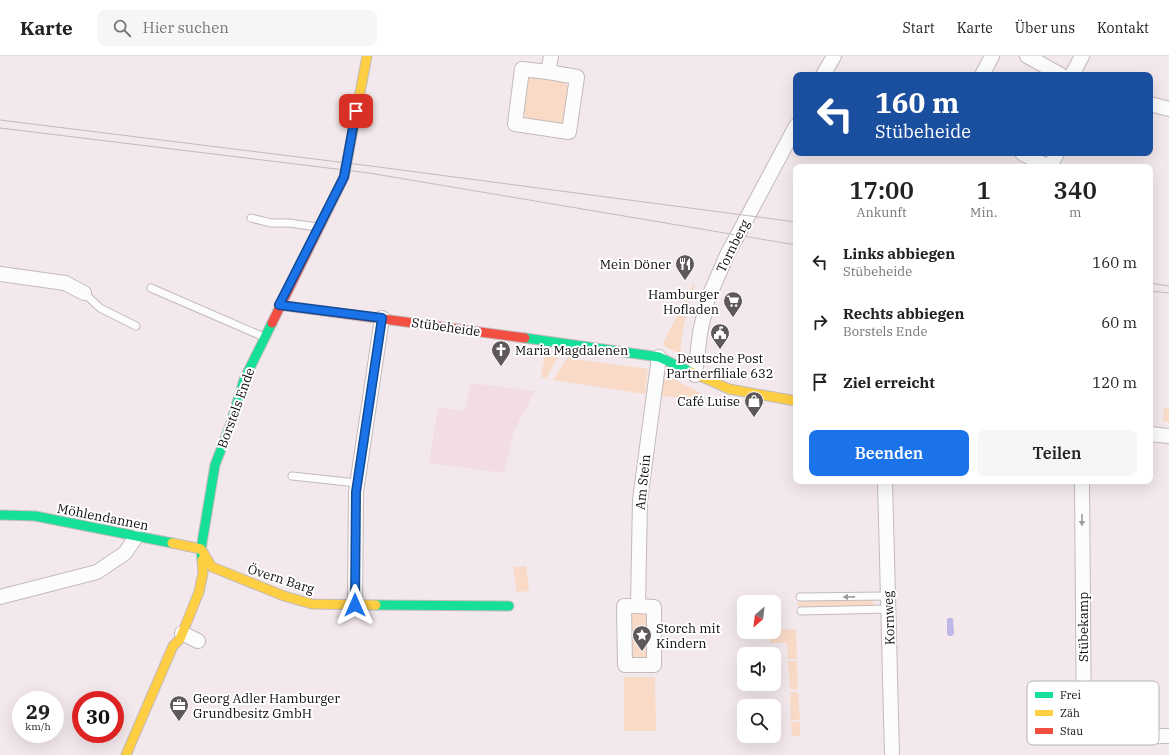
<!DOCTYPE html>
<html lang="de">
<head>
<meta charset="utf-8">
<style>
	:root { --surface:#fff; --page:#f6f6f6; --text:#222; --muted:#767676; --line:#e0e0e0; --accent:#1a73e8 }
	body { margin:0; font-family:"IBM Plex Serif",serif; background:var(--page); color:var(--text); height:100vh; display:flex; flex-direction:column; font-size:15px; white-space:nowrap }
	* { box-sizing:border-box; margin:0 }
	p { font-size:13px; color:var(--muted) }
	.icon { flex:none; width:22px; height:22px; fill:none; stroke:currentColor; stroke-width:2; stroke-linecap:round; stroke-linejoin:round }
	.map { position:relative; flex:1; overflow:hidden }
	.drawer { position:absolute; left:793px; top:108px; width:360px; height:320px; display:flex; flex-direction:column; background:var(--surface); border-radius:8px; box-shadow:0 4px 16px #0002 }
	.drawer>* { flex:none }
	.hud { position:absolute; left:793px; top:16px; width:360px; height:84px; border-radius:8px; box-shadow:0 4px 16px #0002; background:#1a4fa0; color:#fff; overflow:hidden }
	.needle { width:26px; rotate:208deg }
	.fabs { position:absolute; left:737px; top:539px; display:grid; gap:8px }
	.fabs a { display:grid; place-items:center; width:44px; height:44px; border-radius:8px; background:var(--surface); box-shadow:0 4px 16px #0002; font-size:20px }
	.speed { position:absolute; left:12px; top:635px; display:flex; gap:8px; font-size:20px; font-weight:700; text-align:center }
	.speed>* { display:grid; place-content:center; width:52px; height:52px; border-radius:50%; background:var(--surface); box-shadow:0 4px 16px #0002; line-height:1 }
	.speed small { font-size:10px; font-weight:400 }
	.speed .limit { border:6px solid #d22; background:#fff; color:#111 }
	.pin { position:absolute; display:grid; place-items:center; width:34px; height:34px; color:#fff; margin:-17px; border-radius:8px; box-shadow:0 2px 6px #0006 }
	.me { position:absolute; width:44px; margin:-22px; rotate:0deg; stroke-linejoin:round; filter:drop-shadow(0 0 3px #0008) }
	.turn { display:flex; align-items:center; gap:14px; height:84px; padding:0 16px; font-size:18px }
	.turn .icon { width:52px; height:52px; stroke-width:2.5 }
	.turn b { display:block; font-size:28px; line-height:34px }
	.eta { display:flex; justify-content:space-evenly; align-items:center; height:68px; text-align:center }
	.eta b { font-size:24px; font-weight:600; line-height:28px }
	.primary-button { display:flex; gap:8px; margin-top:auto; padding:8px 16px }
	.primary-button a { flex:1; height:46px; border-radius:8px; background:var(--accent); color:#fff; font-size:16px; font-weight:600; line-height:46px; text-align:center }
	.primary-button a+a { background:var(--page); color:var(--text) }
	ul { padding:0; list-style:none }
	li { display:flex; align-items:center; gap:12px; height:60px; padding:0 16px }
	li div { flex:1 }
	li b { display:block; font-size:15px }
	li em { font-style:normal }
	header { display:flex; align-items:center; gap:24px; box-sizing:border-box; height:56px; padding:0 20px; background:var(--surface); border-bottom:1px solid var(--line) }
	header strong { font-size:19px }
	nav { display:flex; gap:22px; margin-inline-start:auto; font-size:14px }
	.search { width:280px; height:36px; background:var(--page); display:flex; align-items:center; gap:10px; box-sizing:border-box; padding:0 14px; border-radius:8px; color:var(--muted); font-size:15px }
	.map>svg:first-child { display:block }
	.built { fill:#f2dde4 }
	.green { fill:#f8dac7 }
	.water { fill:#bdb7e8 }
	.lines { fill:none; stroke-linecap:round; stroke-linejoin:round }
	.lane-casing { stroke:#c3babd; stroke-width:9 }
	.street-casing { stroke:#c3babd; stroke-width:16 }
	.fast-casing { stroke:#c3babd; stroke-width:11 }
	.slow-casing { stroke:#c3babd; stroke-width:11 }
	.jam-casing { stroke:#c3babd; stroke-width:11 }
	.lane { stroke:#fdfcfc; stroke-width:7 }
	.street { stroke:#fdfcfc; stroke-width:14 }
	.fast { stroke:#16e098; stroke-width:9 }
	.slow { stroke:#ffcf43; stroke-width:9 }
	.jam { stroke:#f24e42; stroke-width:9 }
	.tram { stroke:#bfbcbd; stroke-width:1 }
	.oneway { fill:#9e9b9c }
	.route-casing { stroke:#114b97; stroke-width:10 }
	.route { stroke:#1a73e8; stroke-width:7 }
	.labels { text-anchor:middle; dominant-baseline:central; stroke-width:4; stroke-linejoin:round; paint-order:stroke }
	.street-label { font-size:13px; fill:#100a0c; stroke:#fff }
	.poi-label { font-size:13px; fill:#100a0c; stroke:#fff; text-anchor:end }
	.key { fill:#fff; stroke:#b7b6b6; stroke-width:1 }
	.key-label { font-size:11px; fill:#100a0c }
</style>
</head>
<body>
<header>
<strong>Karte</strong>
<div class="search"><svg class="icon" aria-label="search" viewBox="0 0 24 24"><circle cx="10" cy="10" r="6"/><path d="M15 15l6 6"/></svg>Hier suchen</div>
<nav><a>Start</a><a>Karte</a><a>Über uns</a><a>Kontakt</a></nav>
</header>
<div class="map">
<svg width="1169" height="699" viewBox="0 0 1169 699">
	<rect width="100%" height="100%" fill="#f3e8eb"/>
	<path class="built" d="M 470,327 L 535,335 L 514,375 L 504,417 L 429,407 L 438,351 L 465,355 Z"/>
	<g class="green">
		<path d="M 532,20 L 564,25 L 569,33 L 564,65 L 556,69 L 530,65 L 526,62 L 523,54 L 525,26 Z"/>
		<path d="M 693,229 L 695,230 C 687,253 682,273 680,298 L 664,290 L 664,285 Z"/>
		<path d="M 545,299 L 558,301 L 546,322 L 541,321 Z"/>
		<path d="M 567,302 L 648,313 L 645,338 L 553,324 Z"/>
		<path d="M 661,316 L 704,339 L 705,346 L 658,339 Z"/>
		<path d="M 1164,352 L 1169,353 L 1169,366 L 1163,365 Z"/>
		<path d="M 526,510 L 529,535 L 517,536 L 513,511 Z"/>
		<path d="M 871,544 L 874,547 L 874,549 L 871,550 L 800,552 L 797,549 L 800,545 Z"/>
		<path d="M 630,556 L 648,557 L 649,600 L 647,603 L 628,603 Z"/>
		<path d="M 796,573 L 797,603 L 788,603 L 787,587 L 770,587 L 770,576 L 774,576 L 774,574 Z"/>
		<path d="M 788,605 L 797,605 L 798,633 L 790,633 Z"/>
		<path d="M 624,621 L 655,621 L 656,675 L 624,675 Z"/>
		<path d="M 790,636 L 798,636 L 800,664 L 791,664 Z"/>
		<path d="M 791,666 L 800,666 L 800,680 L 792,680 Z"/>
	</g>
	<path class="water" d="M 948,562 L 952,562 L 953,563 L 954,578 L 952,580 L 949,580 L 947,578 L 947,564 Z"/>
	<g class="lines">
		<g class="lane-casing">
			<g id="lane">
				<path d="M 251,162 L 271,167 L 289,167 L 317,171"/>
				<path d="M 151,232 L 264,281"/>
				<path d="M 84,237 L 100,252 L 136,270"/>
				<path d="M 292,420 L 357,427"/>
				<path d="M 800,541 L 888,540"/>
				<path d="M 801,555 L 889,553"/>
			</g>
		</g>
		<g class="street-casing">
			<g id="street">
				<path d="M 1027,0 L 1061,19"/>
				<path d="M 522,13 L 548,16 L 577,21 L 569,76 L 515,68 Z"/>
				<path d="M 548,16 L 551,0"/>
				<path d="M 823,19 L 834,0"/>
				<path d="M 982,19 L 992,0"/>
				<path d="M 1072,19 L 1082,0"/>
				<path d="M 1150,48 L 1169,53"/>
				<path d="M 1022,97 L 1048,111"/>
				<path d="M 1050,111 L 1057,97"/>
				<path d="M 0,218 L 65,227 L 84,237"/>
				<path d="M 695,319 L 700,277 L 707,245 L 727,199 L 796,70"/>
				<path d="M 1150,378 L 1169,380"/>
				<path d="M 885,425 L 892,699"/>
				<path d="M 1082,425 L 1084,681 L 1169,680"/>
				<path d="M 0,541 L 97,516 L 125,497 L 136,481"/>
				<path d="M 355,549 L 356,436 L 382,262"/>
				<path d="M 638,550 L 654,551 L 654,609 L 625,609 L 624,550 L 638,550 L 640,444 L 659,301"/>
				<path d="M 182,577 L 198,585"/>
			</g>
		</g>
		<g class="fast-casing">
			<g id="fast">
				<path d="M 525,282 L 659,301 L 691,316"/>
				<path d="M 0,459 L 35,460 L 172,487"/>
				<path d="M 202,504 L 201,493 L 215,409 L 230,370 L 244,324 L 272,267"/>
				<path d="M 376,549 L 509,550"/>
			</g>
		</g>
		<g class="slow-casing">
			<g id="slow">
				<path d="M 345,116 L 367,0"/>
				<path d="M 691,316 L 729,333 L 796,345"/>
				<path d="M 172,487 L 201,493 L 212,511 L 284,540 L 312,548 L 376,549"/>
				<path d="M 126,699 L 173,590 L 180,583 L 199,536 L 203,517 L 202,504"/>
			</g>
		</g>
		<g class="jam-casing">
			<g id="jam">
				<path d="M 279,249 L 525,282"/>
				<path d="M 272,267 L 344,121 L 345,116"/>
			</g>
		</g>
		<use href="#lane" class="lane"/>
		<use href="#street" class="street"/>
		<use href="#fast" class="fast"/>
		<use href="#slow" class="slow"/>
		<use href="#jam" class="jam"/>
		<g class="tram">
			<path d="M 0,64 L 371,110 L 796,166"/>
			<path d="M 0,72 L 369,117 L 796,189"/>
			<path d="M 1150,227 L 1169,230"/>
			<path d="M 1150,235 L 1169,237"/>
		</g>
	</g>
	<defs><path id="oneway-solid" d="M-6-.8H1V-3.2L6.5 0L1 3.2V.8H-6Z"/></defs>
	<g class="oneway">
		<use href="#oneway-solid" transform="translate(1082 464) rotate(90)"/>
		<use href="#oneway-solid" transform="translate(849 541) rotate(179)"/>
	</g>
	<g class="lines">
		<g class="route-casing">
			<path id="route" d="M 355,549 L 356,436 L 382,262 L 279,249 L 344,121 L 356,55"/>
		</g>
		<use href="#route" class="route"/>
	</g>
	<defs>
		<g id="restaurant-pin" transform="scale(1)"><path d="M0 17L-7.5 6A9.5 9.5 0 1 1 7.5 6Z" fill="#5f585a" stroke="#fff"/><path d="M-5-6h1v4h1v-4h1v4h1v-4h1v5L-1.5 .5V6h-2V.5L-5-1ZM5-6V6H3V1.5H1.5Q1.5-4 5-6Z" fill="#fff"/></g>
		<g id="supermarket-pin" transform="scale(1)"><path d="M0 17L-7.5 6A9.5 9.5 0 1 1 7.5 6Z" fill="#5f585a" stroke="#fff"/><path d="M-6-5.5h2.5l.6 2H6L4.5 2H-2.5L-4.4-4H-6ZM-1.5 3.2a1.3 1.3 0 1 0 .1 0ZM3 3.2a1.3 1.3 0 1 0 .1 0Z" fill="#fff"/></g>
		<g id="civic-pin" transform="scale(1)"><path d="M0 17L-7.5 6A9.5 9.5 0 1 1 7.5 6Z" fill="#5f585a" stroke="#fff"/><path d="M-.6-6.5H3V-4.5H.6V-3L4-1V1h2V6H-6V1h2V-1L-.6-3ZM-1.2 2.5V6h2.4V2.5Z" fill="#fff"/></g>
		<g id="church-pin" transform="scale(1)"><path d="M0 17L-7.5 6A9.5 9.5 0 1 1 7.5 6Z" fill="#5f585a" stroke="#fff"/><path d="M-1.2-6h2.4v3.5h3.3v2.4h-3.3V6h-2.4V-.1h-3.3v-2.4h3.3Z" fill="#fff"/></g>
		<g id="shop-pin" transform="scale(1)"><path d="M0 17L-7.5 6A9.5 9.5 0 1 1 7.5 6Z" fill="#5f585a" stroke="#fff"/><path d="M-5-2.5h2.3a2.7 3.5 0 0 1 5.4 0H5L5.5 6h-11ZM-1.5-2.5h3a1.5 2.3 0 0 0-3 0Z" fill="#fff"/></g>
		<g id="sight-pin" transform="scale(1)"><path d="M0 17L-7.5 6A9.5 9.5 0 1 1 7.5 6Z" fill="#5f585a" stroke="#fff"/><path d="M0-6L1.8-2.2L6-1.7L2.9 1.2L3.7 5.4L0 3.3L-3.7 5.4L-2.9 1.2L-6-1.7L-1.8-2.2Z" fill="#fff"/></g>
		<g id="office-pin" transform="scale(1)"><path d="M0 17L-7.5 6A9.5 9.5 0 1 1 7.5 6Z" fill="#5f585a" stroke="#fff"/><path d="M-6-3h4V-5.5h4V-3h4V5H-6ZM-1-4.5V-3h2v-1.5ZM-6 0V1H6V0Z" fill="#fff"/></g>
	</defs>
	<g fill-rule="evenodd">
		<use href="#restaurant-pin" x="685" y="208"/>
		<use href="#supermarket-pin" x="733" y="245"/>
		<use href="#civic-pin" x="720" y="277"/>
		<use href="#church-pin" x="501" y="294"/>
		<use href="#shop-pin" x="754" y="345"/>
		<use href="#sight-pin" x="642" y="579"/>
		<use href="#office-pin" x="179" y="649"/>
	</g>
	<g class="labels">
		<g class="street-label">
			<text transform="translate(733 190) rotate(-63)">Tornberg</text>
			<text transform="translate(446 271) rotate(8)">Stübeheide</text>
			<text transform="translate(236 352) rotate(-70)">Borstels Ende</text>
			<text transform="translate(643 426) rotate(-84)">Am Stein</text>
			<text transform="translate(103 461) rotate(11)">Möhlendannen</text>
			<text transform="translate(281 523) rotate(18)">Övern Barg</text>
			<text transform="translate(889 562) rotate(-92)">Kornweg</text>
			<text transform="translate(1083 571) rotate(-90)">Stübekamp</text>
		</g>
		<g class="poi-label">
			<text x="671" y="208">Mein Döner</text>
			<text x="719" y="238">Hamburger<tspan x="719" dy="15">Hofladen</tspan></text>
			<text x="515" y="294" text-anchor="start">Maria Magdalenen</text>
			<text x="720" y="302" text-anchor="middle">Deutsche Post<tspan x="720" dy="15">Partnerfiliale 632</tspan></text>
			<text x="740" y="345">Café Luise</text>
			<text x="656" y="572" text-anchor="start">Storch mit<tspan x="656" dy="15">Kindern</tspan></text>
			<text x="193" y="642" text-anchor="start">Georg Adler Hamburger<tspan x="193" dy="15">Grundbesitz GmbH</tspan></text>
		</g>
	</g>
	<rect x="1027" y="625" width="132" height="64" rx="6" class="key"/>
	<rect x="1035" y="636" width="18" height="6" fill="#16e098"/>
	<rect x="1035" y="654" width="18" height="6" fill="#ffcf43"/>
	<rect x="1035" y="672" width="18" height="6" fill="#f24e42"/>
	<g class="key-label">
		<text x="1060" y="643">Frei</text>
		<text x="1060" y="661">Zäh</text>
		<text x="1060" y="679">Stau</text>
	</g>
</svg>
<div class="fabs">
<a><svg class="needle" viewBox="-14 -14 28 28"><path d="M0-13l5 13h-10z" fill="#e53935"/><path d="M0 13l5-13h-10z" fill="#767676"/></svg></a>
<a><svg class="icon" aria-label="sound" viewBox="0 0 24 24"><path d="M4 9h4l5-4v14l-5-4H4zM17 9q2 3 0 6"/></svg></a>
<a><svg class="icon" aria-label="search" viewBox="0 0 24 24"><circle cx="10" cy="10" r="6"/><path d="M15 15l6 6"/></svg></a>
</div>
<div class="speed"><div>29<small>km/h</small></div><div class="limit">30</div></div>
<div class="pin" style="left:356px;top:55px;background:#d93025"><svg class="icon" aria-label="arrive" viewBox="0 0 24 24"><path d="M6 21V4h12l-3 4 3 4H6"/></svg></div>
<svg class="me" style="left:355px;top:549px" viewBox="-20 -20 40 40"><path d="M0-17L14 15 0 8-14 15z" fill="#1a73e8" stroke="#fff" stroke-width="4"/></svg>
<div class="hud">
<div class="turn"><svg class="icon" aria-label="left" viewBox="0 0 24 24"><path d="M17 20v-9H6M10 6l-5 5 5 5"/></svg><div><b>160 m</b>Stübeheide</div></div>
</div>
<section class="drawer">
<div class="eta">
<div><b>17:00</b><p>Ankunft</p></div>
<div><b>1</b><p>Min.</p></div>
<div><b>340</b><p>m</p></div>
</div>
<ul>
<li><svg class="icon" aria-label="left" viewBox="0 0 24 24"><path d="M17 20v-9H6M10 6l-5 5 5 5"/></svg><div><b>Links abbiegen</b><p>Stübeheide</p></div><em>160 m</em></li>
<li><svg class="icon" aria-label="right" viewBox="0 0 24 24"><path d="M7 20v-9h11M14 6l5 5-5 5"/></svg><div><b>Rechts abbiegen</b><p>Borstels Ende</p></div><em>60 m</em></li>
<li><svg class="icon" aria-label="arrive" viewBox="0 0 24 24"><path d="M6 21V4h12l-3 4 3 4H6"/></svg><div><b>Ziel erreicht</b></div><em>120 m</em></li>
</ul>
<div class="primary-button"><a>Beenden</a><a>Teilen</a></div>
</section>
</div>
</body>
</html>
